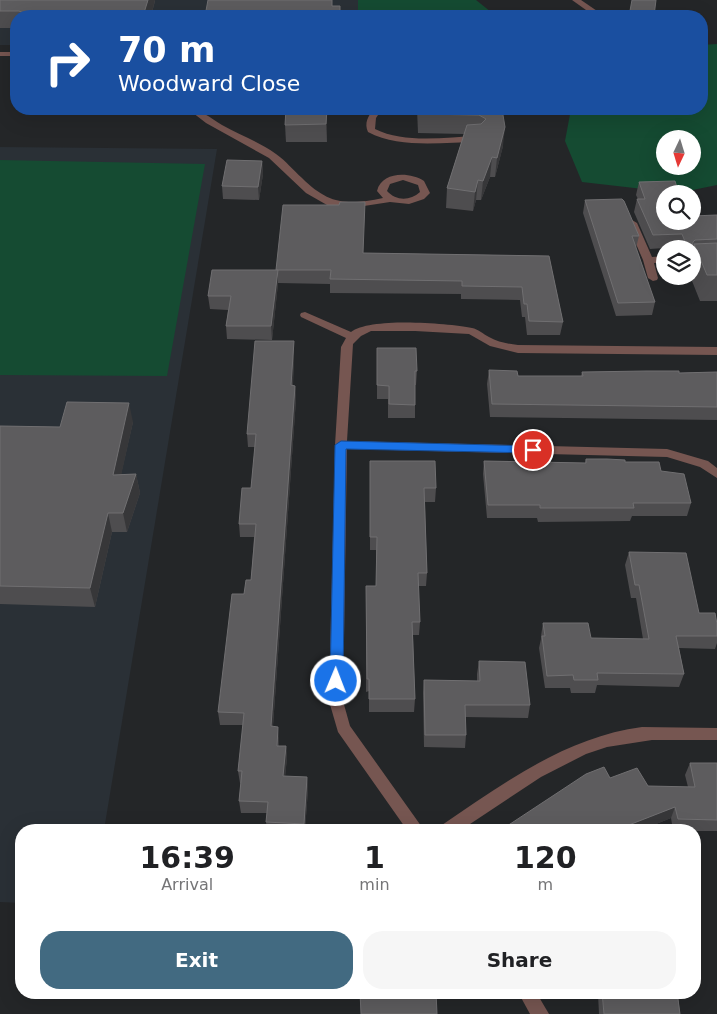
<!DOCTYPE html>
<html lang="en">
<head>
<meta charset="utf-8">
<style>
	:root { --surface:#fff; --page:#f6f6f6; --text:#202124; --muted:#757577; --accent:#426a81 }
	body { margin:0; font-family:"DejaVu Sans",sans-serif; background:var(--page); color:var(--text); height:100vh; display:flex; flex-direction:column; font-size:19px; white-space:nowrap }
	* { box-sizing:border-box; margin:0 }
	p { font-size:16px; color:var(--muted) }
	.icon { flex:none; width:28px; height:28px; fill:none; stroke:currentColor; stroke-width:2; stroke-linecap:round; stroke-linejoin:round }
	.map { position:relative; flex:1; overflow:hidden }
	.details { position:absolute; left:15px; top:824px; width:686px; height:175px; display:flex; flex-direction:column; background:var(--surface); border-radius:20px; box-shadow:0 5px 20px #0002 }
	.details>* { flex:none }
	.hud { position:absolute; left:10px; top:10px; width:698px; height:105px; border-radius:20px; box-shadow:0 5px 20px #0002; background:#1a4fa0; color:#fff; overflow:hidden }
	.needle { width:32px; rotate:184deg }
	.controls { position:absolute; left:656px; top:130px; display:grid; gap:10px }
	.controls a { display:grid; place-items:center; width:45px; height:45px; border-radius:50%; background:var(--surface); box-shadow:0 5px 20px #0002; font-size:25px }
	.pin { position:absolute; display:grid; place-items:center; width:42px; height:42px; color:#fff; margin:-21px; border:2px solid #fff; border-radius:50%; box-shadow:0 1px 5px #0007 }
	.me { position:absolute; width:55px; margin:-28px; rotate:1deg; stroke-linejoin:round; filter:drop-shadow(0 0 4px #0008) }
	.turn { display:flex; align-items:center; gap:18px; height:105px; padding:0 25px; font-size:22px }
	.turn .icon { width:65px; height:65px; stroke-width:2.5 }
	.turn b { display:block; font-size:35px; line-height:42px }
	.eta { display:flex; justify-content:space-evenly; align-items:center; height:85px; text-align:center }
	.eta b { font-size:30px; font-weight:800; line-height:35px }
	.button { display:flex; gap:10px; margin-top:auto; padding:10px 25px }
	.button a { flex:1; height:58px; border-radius:20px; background:var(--accent); color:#fff; font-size:20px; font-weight:800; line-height:58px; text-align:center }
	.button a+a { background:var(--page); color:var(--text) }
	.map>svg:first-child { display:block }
	.built { fill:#2a3036 }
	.green { fill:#154b32; fill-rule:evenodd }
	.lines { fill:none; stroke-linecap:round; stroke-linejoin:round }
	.minor { fill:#765651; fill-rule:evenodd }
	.wall { fill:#4e4d4f }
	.shaded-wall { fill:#373739 }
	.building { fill:#5d5c5e; stroke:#706f71 }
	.route { fill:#1a73e8; stroke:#114b97 }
</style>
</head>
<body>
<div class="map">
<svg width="717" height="1014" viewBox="0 0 717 1014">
	<rect width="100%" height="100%" fill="#242628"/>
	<g class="built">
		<path d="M 0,0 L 358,0 L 358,16 L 16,16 L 16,45 L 0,45 Z"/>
		<path d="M 0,147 L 217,149 L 104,830 L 21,830 L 21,903 L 0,902 Z"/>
	</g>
	<g class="green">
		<path d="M 358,0 L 476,0 L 496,16 L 358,16 Z"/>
		<path d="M 717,44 L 717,185 L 678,193 L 582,182 L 565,141 L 571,109 L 701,109 L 701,45 ZM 665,139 L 692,139 L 692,166 L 665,166 Z"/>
		<path d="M 0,160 L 205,164 L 167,376 L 0,375 Z"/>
	</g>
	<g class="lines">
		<g class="minor">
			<path d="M 572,0 L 581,0 L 600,13 L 593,15 Z"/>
			<rect x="0" y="52" width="16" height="4"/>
			<path d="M 188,109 C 201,109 210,118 222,125 C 240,135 259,142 276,154 C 286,161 293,170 302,178 C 328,204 347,206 383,198 L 377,191 C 382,171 410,172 424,181 L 430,193 L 424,199 L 409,204 L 390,202 L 351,208 L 327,205 L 306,193 L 269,158 L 206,123 ZM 403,180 L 418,185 L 420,192 C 410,201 396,201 387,191 L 390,184 Z"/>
			<path d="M 374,109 L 382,109 L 376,118 L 375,129 C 405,144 446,137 478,136 L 483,139 L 478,142 C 443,142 400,149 368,132 C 364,123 368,116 374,109 Z"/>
			<path d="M 632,220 L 637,223 L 652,257 L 665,256 L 665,262 L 654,263 L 658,278 L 657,280 L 653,281 L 648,278 L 643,260 L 627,223 Z"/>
			<path d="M 305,312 L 351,332 C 370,317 447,323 472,328 C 478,329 483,334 489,337 C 498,342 508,344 518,345 L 717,347 L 717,355 L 518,353 L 490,346 L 469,334 L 415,331 L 371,331 L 361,336 L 353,344 L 347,441 L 667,449 L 708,461 L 717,468 L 717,478 L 700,467 L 667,457 L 347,449 L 343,701 L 350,726 L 424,830 L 407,830 L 338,732 L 329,701 L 335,445 L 341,347 L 346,338 L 301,317 L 300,315 L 301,313 Z"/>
			<path d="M 642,727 L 717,728 L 717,740 L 652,740 L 607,747 L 586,754 L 541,777 L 461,830 L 440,830 L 442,825 C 504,783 566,737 642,727 Z"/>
			<path d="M 518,992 L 536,992 L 549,1014 L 530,1014 Z"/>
		</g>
	</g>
	<g class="wall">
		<path d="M 0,0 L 155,0 L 155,1 L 151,16 L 16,16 L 16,28 L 0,28 Z"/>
		<path d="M 286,109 L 327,109 L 327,142 L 286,142 L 285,125 Z"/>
		<path d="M 417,109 L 502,109 L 503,146 L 495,177 L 490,177 L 481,200 L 476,200 L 473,211 L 446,208 L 447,188 L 464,134 L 418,133 Z"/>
		<path d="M 262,161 L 263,174 L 259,200 L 223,199 L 222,186 Z"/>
		<path d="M 639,182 L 665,221 L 717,215 L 717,301 L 700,301 L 690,276 L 692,276 L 692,249 L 679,249 L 679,247 L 650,249 L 634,212 L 637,199 L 638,199 L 636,195 Z"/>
		<path d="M 585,200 L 639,236 L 636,248 L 655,302 L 652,315 L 616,316 L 583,213 Z"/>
		<path d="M 364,253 L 549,256 L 563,322 L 560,335 L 527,335 L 525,317 L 522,317 L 520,300 L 461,299 L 461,294 L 330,293 L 330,284 L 278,283 L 272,340 L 227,339 L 226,326 L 228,310 L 210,309 L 208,296 L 276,270 Z"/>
		<path d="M 294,341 L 294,354 L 293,385 L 295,386 L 296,399 L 273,726 L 279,739 L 279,746 L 286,746 L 287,758 L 285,776 L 307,777 L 308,789 L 305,830 L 267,830 L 266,822 L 267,813 L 241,813 L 239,801 L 241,783 L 240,783 L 238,771 L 243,725 L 220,725 L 218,712 L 244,594 L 251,580 L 254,537 L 240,537 L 239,524 L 251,488 L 255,447 L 248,447 L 247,434 Z"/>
		<path d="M 377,348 L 417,371 L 416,385 L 415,385 L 415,418 L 388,418 L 388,399 L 377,399 Z"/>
		<path d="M 489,370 L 518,376 L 581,376 L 582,372 L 679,373 L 717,372 L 717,420 L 490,417 L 487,384 Z"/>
		<path d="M 133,422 L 121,474 L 136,474 L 140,493 L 127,532 L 112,532 L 95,607 L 0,604 L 0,426 L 60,427 Z"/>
		<path d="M 586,459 L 625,462 L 661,471 L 691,503 L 687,516 L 632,516 L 630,521 L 538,522 L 537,518 L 487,518 L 483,474 L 484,461 L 585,463 Z"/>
		<path d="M 370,461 L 436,488 L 435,502 L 425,502 L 427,573 L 426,586 L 418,586 L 420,622 L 419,635 L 413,635 L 415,699 L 414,712 L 369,712 L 369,691 L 366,692 L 366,586 L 376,586 L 376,550 L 370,550 Z"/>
		<path d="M 629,552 L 699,613 L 717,624 L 717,643 L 715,649 L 679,648 L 684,674 L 679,687 L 597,685 L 595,693 L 571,693 L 570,688 L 545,688 L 539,648 L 541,639 L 541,636 L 543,623 L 591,638 L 643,639 L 636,598 L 631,598 L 625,565 Z"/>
		<path d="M 479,661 L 530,705 L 528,718 L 465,717 L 466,735 L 465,748 L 424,747 L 423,693 L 424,680 L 477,681 L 477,674 Z"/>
		<path d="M 690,763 L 717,763 L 717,831 L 695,831 L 695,830 L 673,830 L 671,818 L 641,830 L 501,830 L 610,778 L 648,786 L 688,787 L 685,775 Z"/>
		<path d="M 592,992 L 679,992 L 678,995 L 680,1014 L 599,1014 L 598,994 L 593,994 Z"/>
	</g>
	<g class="shaded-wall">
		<path d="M 148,0 L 155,0 L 151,16 L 143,16 Z"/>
		<path d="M 327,109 L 327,142 L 326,124 Z"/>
		<path d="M 505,127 L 503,146 L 495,177 L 497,158 Z"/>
		<path d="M 492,157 L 490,177 L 481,200 L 483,181 Z"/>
		<path d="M 262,161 L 263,174 L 259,200 L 258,187 Z"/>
		<path d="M 478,180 L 476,200 L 473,211 L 475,192 Z"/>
		<path d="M 278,270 L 278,284 L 272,340 L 271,326 Z"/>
		<path d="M 294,341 L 294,354 L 292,399 L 291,385 Z"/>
		<path d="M 295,386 L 296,399 L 272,739 L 271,726 Z"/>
		<path d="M 129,403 L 133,422 L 117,494 L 113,475 Z"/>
		<path d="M 136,474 L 140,493 L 127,532 L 123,513 Z"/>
		<path d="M 108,513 L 112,532 L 95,607 L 90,588 Z"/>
		<path d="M 278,727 L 279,739 L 278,758 L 277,746 Z"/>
		<path d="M 286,746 L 287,758 L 284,788 L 283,776 Z"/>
		<path d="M 307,777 L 308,789 L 305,830 L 304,830 L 304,824 Z"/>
		<path d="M 675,807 L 671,818 L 641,830 L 616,830 Z"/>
		<path d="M 605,825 L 604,830 L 598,830 Z"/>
	</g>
	<g class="building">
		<path d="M 0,0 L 148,0 L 143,16 L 30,16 L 19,11 L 0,11 Z"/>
		<path d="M 208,0 L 332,0 L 332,6 L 340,6 L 340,16 L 205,16 Z"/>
		<path d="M 632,0 L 656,0 L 654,16 L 629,16 Z"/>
		<path d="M 286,109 L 327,109 L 326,124 L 285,125 Z"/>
		<path d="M 419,109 L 502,109 L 505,127 L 497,158 L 492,157 L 483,181 L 478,180 L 475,192 L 447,188 L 467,125 L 481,124 L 486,119 L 479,115 L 419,114 Z"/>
		<path d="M 227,160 L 262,161 L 258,187 L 222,186 Z"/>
		<path d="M 675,181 L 679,194 L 665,194 L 665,221 L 692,221 L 692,216 L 717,215 L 717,239 L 695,240 L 693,242 L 692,249 L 688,249 L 682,234 L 653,235 L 637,199 L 645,199 L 639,182 Z"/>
		<path d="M 622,199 L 624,201 L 639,236 L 632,236 L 655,302 L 618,303 L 585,200 Z"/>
		<path d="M 340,202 L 365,202 L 363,253 L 549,256 L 563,322 L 529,321 L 527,304 L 524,304 L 522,287 L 462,286 L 462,281 L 330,279 L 331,270 L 276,270 L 283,205 L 339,205 Z"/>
		<path d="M 717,243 L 717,275 L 707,275 L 694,244 Z"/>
		<path d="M 212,270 L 278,270 L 271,326 L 226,326 L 231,296 L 208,296 Z"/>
		<path d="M 255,341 L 294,341 L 291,385 L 295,386 L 271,726 L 278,727 L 277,746 L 286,746 L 283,776 L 307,777 L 304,824 L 266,822 L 268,802 L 239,801 L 242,771 L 238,771 L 244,713 L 218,712 L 232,594 L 244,594 L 246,580 L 251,580 L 256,524 L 239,524 L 242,488 L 251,488 L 256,434 L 247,434 Z"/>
		<path d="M 377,348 L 416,348 L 417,371 L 415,371 L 415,405 L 389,404 L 389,386 L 377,385 Z"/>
		<path d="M 489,370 L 517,371 L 518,376 L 583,376 L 582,372 L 646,371 L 679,371 L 679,373 L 717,372 L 717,407 L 492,404 Z"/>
		<path d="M 67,402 L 129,403 L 113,475 L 136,474 L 123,513 L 108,513 L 90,588 L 0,586 L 0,426 L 60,427 Z"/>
		<path d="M 586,459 L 607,459 L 625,460 L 625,462 L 659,462 L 661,471 L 684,474 L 691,503 L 633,503 L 634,508 L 540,508 L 540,505 L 488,505 L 484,461 L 586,463 Z"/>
		<path d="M 370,461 L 435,461 L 436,488 L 424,488 L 427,573 L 418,573 L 420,622 L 412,622 L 415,699 L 369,699 L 369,679 L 367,679 L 366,586 L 376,586 L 377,537 L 370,537 Z"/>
		<path d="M 629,552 L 686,553 L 699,613 L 715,613 L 717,624 L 717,636 L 676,636 L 684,674 L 597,673 L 598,680 L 574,680 L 573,675 L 547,676 L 542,636 L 545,636 L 543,623 L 588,623 L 591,638 L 649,639 L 639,585 L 635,585 Z"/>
		<path d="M 479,661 L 525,662 L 530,705 L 465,705 L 466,735 L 425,735 L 424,680 L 480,681 Z"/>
		<path d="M 690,763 L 717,763 L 717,820 L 678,819 L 675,807 L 616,830 L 608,830 L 605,825 L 598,830 L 501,830 L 586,774 L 604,767 L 610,778 L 637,768 L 648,786 L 695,787 Z"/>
		<path d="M 360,992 L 436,992 L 437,1014 L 361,1014 Z"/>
		<path d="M 602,992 L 677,992 L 680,1014 L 604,1014 Z"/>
	</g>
	<path class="route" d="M 341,441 L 533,446 L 538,450 L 533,453 L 346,449 L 343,681 L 341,685 L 336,687 L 332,685 L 330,681 L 335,445 Z"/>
</svg>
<div class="controls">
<a><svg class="needle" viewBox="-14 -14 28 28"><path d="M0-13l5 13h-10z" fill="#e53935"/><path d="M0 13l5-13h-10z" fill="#757577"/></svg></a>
<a><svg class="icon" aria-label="search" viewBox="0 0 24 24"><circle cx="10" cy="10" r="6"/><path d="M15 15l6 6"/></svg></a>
<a><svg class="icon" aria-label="layers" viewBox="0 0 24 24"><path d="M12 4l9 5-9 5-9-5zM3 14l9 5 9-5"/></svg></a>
</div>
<div class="pin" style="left:533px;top:450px;background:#d93025"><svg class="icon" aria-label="arrive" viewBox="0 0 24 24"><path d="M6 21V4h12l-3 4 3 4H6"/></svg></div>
<svg class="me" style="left:336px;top:681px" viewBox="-20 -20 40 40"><circle r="17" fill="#1a73e8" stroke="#fff" stroke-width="3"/><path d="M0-11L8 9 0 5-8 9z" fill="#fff"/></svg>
<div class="hud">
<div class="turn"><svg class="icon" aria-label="right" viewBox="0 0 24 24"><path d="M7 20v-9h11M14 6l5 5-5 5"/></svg><div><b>70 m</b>Woodward Close</div></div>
</div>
<section class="details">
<div class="eta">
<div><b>16:39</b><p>Arrival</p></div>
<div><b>1</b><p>min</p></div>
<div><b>120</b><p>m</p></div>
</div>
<div class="button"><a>Exit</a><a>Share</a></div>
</section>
</div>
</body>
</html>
